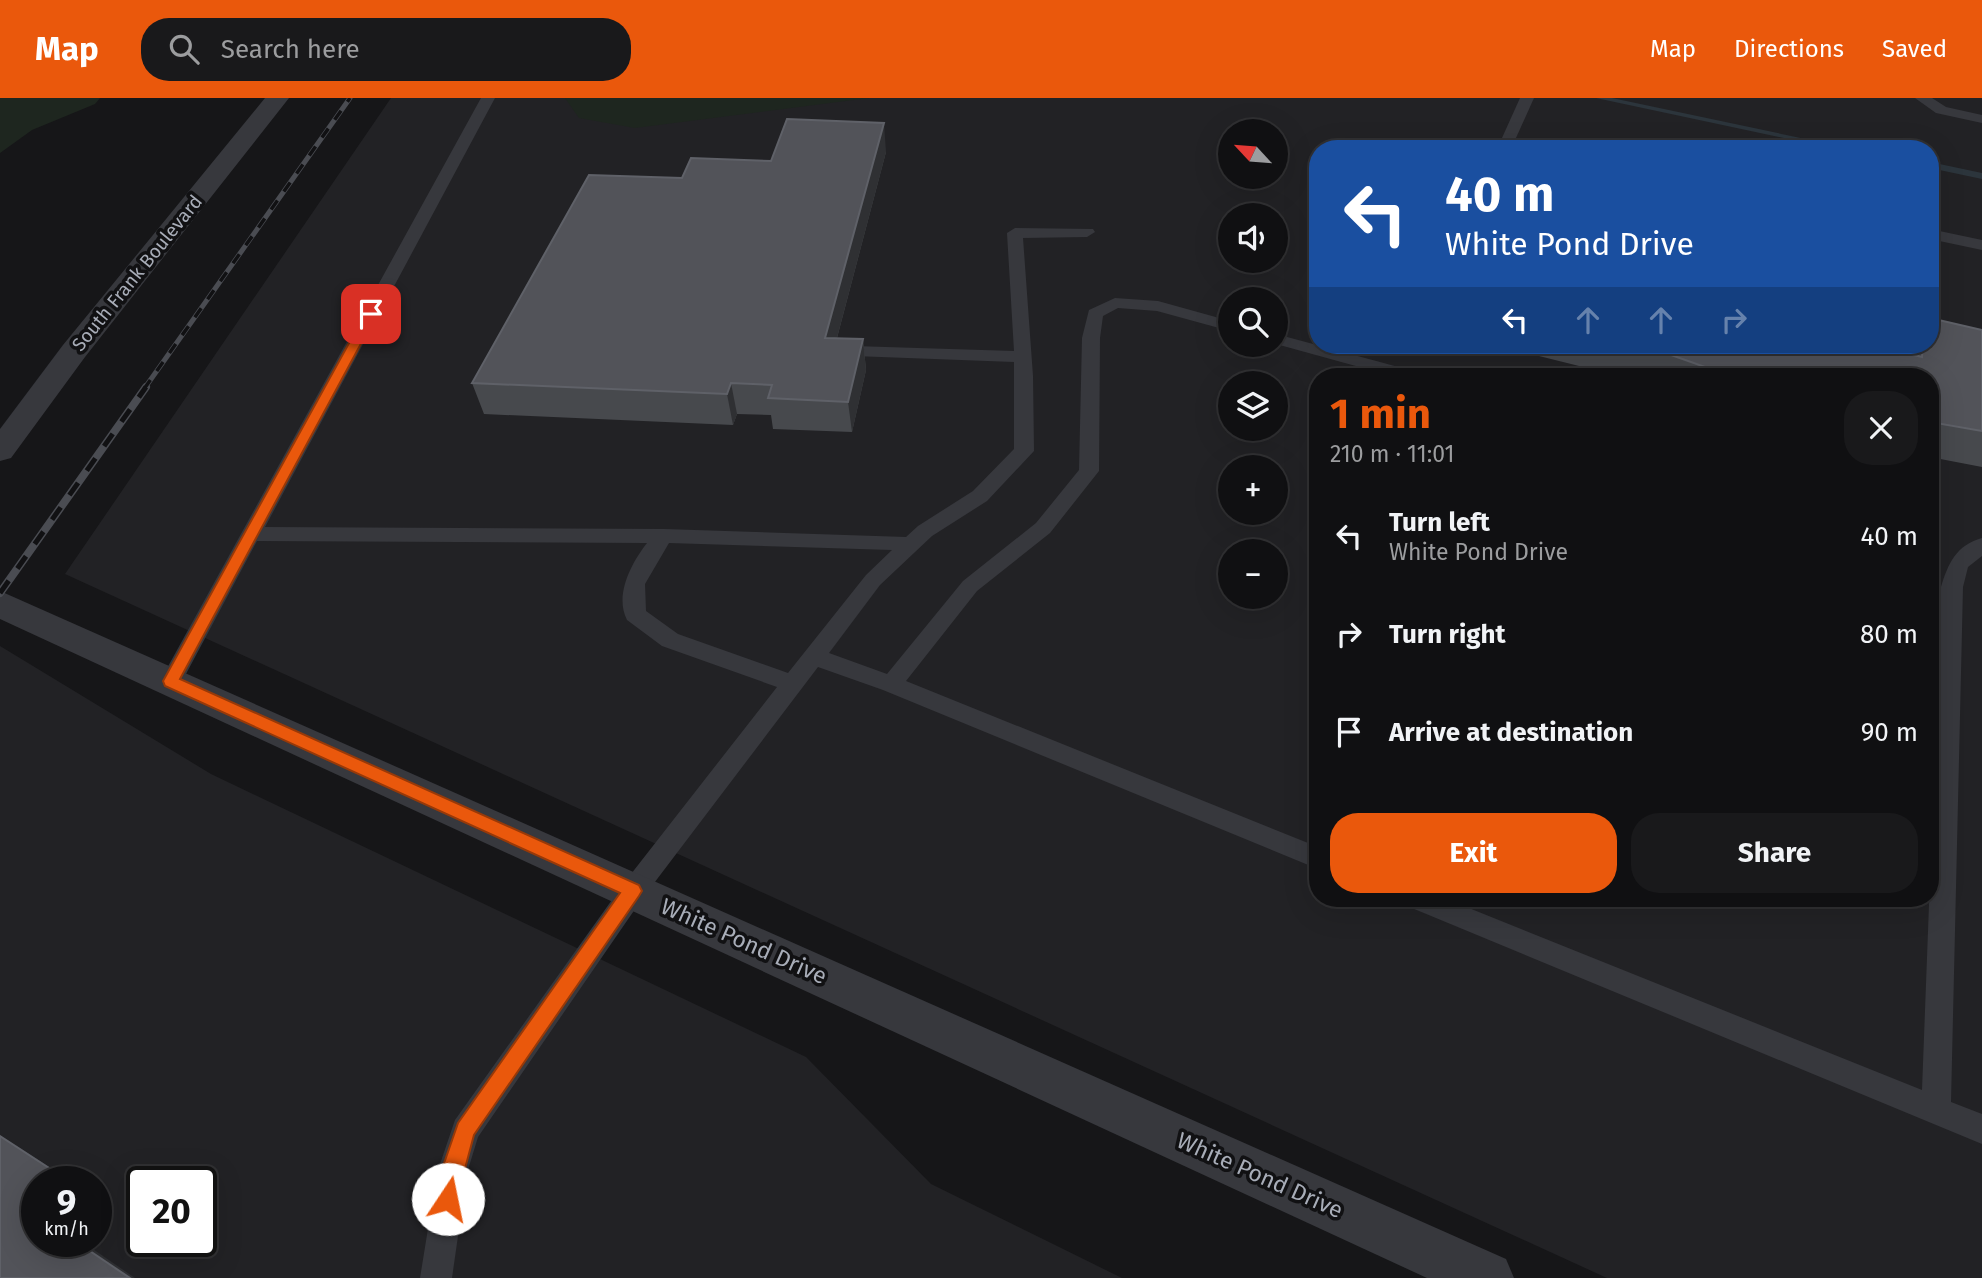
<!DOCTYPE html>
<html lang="en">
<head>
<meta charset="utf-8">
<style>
	:root { --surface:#101012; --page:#19191b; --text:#f1f3f6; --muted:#9c9d9f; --line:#303032; --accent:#ea580c }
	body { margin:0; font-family:"Fira Sans",sans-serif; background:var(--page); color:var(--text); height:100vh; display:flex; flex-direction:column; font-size:26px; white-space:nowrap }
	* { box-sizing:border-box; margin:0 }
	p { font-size:23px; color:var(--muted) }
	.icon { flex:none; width:38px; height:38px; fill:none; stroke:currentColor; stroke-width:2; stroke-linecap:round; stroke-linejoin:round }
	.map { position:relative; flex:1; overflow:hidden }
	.side { position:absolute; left:1309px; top:270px; width:630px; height:539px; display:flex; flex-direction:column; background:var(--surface); border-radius:28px; box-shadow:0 7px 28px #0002,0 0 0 2px var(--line) }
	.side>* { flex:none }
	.hud { position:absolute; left:1309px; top:42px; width:630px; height:214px; border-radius:28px; box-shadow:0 7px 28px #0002,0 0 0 2px var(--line); background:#1a4fa0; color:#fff; overflow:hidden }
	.needle { width:46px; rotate:296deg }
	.fabs { position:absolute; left:1218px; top:21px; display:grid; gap:14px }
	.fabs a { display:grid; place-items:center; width:70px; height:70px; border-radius:50%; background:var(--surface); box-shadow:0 7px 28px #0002,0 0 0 2px var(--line); font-size:35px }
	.speed { position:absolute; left:21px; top:1068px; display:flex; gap:14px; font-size:35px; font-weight:700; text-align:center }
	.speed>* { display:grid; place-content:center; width:91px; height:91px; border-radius:50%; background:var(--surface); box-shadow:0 7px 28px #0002,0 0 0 2px var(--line); line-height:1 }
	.speed small { font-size:18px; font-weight:400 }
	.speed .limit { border:4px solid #111; border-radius:10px; background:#fff; color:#111 }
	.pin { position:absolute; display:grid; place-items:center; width:60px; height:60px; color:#fff; margin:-30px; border-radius:14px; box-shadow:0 4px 10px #0006 }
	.me { position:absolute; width:77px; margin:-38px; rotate:11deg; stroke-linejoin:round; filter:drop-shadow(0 0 5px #0008) }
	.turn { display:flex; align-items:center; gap:24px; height:147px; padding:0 21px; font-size:32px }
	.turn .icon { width:91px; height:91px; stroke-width:2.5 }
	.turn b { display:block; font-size:49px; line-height:60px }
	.lanes { display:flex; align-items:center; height:66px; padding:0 21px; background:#0003; justify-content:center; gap:35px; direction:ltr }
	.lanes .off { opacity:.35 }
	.round { display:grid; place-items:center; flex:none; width:74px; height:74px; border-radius:28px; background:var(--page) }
	.head { display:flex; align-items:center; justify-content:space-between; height:119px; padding:0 21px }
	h1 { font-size:42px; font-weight:700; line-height:52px; color:var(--accent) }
	.button { display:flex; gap:14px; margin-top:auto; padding:14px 21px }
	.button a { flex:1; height:80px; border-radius:28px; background:var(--accent); color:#fff; font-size:28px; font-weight:700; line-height:80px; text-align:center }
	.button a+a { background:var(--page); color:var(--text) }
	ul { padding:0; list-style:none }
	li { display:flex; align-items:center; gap:21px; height:98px; padding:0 21px }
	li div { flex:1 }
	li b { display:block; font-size:26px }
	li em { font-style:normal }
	header { display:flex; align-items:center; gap:42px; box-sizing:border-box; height:98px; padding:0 35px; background:var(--accent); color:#fff }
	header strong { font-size:33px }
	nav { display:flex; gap:38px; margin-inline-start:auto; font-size:24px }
	.search { width:490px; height:63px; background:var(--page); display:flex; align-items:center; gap:18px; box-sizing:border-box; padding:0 24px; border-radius:28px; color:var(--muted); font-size:26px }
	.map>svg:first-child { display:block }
	.built { fill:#222225; fill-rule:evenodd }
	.green { fill:#1e261f }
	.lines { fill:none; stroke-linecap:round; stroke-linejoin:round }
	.stream { fill:#2c353c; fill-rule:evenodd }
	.service { fill:#37383d; fill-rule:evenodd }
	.tertiary { fill:#37383d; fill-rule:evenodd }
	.rail-far1-casing { stroke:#4a4c52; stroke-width:5 }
	.rail-casing { stroke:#4a4c52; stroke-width:8 }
	.rail-far1 { stroke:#111113; stroke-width:3.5; stroke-dasharray:11; stroke-linecap:butt }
	.rail { stroke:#111113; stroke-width:5; stroke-dasharray:15; stroke-linecap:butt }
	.wall { fill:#47494d }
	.shaded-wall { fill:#2f3033 }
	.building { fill:#525359; stroke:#5f6168; stroke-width:2 }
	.route { fill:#ea580c; stroke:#983908; stroke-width:2 }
	.labels { text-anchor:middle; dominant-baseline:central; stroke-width:7; stroke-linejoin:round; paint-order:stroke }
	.far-street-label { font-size:19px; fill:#a8adb8; stroke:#111113 }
	.street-label { font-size:23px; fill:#a8adb8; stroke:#111113 }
</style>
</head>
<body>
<header>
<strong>Map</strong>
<div class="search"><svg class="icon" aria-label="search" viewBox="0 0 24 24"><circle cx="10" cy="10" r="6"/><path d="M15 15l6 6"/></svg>Search here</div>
<nav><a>Map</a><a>Directions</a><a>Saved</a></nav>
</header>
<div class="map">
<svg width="1982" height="1180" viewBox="0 0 1982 1180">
	<rect width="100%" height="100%" fill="#161618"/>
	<g class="built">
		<path d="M 391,0 L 1982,0 L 1982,1180 L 1607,1180 L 65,476 ZM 1230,33 L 1276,33 L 1276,79 L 1230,79 ZM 1318,51 L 1930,51 L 1930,247 L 1318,247 ZM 1230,117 L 1276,117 L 1276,163 L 1230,163 ZM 1230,201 L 1276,201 L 1276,247 L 1230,247 ZM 1318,278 L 1930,278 L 1930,800 L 1318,800 ZM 1230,285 L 1276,285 L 1276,331 L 1230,331 ZM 1230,369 L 1276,369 L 1276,415 L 1230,415 ZM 1230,453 L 1276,453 L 1276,499 L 1230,499 Z"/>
		<path d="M 0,548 L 211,676 L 806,959 L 931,1086 L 1122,1180 L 0,1180 ZM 37,1083 L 96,1083 L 96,1143 L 37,1143 ZM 142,1083 L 201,1083 L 201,1143 L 142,1143 Z"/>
	</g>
	<g class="green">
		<path d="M 0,0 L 100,0 L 95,6 L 32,32 L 0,55 Z"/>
		<path d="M 565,0 L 869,0 L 635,30 L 579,20 Z"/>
	</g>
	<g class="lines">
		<g class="stream">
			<path d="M 1596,0 L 1612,0 L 1853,51 L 1835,51 Z"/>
			<path d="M 1930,64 L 1982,75 L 1982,81 L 1930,70 Z"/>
		</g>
		<g class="service">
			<path d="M 481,0 L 495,0 L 265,429 L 664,431 L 906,439 L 918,428 L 973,393 L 1014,351 L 1014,264 L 854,258 L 845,253 L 854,248 L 1014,253 L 1007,135 L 1015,130 L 1093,131 L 1095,134 L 1087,139 L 1023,140 L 1033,278 L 1034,353 L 987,403 L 932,438 L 880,487 L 829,555 L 887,576 L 963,483 L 1036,425 L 1079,372 L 1082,240 L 1089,212 L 1115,200 L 1158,203 L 1230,223 L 1230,233 L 1157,213 L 1118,210 L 1103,218 L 1100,240 L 1099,373 L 1050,435 L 977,493 L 906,583 L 1318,749 L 1318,771 L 883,592 L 818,569 L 642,801 L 478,1039 L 467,1075 L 452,1180 L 420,1180 L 437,1075 L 455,1022 L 624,785 L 777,589 L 662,548 L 627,522 C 614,497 632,464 647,445 L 257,443 L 179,589 L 171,592 L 163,589 L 160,583 ZM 669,445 L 892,452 L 866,477 L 788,575 L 678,536 L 646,513 L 645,486 Z"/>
			<path d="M 1520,0 L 1534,0 L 1511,51 L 1497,51 Z"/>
			<path d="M 1915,0 L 1932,0 L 1946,9 L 1982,17 L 1982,25 L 1936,15 Z"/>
			<path d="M 1930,131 L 1982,142 L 1982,152 L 1930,141 Z"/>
			<path d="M 1276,236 L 1417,274 L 1420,278 L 1392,278 L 1276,246 Z"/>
			<path d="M 1982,440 L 1982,458 L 1968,469 L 1963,489 L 1951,1004 L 1982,1016 L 1982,1046 L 1407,808 L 1403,800 L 1444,800 L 1922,992 L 1941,489 C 1948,466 1956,447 1982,440 Z"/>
		</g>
		<g class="tertiary">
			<path d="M 265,0 L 289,0 L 85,259 L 11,360 L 0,363 L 0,331 L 63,247 Z"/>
			<path d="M 0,493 L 1506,1161 L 1514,1180 L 1427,1180 L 0,521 Z"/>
		</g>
		<g class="rail-far1-casing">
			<path id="rail-far1" d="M 144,291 L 350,0"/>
		</g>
		<g class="rail-casing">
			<path id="rail" d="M 0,495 L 146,289"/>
		</g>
		<use href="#rail-far1" class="rail-far1"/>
		<use href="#rail" class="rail"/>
	</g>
	<g class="wall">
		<path d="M 886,54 L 837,240 L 863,241 L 866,272 L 852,334 L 773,331 L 771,317 L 737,316 L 733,327 L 484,316 L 472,285 L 682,80 L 771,63 Z"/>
		<path d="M 1982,232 L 1982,369 L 1930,359 L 1930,278 L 1630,278 L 1622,275 L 1620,278 L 1619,278 L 1495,247 L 1875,247 L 1875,248 L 1903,254 L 1903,249 L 1905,247 L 1930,247 Z"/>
	</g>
	<g class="shaded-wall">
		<path d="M 884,25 L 886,54 L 829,270 L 825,240 Z"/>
		<path d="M 863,241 L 866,272 L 852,334 L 848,304 Z"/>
		<path d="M 731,285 L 737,316 L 733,327 L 727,296 Z"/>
		<path d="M 0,1037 L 17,1048 L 71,1083 L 69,1083 Z"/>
		<path d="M 96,1100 L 105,1106 L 96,1115 Z"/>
		<path d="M 96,1122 L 105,1127 L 96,1137 Z"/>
		<path d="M 75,1143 L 91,1143 L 87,1147 L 135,1180 L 130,1180 Z"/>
	</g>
	<g class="building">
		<path d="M 787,21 L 884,25 L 825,240 L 863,241 L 848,304 L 768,300 L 772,287 L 731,285 L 727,296 L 472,285 L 589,77 L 682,80 L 691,60 L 771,63 Z"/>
		<path d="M 1930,220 L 1982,232 L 1982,333 L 1930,324 L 1930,278 L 1724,278 L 1725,276 L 1643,247 L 1875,247 L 1875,248 L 1922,259 L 1923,247 L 1930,247 Z"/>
		<path d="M 0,1038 L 69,1083 L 37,1083 L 37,1143 L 75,1143 L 130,1180 L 0,1180 Z"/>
	</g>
	<path class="route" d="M 371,212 L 377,216 L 180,581 L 639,787 L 642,793 L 639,798 L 474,1037 L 455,1108 L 448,1112 L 440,1108 L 437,1101 L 441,1074 L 458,1025 L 620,795 L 165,588 L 163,583 L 365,216 Z"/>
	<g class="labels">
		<g class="far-street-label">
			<text transform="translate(137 175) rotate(-51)">South Frank Boulevard</text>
		</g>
		<g class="street-label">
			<text transform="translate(744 843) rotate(24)">White Pond Drive</text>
			<text transform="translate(1260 1077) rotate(24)">White Pond Drive</text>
		</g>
	</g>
</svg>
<div class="fabs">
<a><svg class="needle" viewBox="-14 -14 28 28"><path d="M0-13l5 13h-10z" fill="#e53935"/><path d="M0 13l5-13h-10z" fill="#9c9d9f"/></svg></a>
<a><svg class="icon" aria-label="sound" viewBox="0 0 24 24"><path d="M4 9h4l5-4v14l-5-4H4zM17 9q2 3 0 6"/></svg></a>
<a><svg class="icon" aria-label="search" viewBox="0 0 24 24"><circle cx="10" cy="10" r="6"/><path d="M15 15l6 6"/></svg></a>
<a><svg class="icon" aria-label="layers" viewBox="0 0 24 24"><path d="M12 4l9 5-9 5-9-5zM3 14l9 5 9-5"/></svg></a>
<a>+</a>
<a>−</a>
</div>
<div class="speed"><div>9<small>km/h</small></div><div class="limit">20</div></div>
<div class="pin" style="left:371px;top:216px;background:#d93025"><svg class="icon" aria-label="arrive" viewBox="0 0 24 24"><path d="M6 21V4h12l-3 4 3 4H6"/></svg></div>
<svg class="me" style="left:448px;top:1101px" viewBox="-20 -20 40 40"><circle r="19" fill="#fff"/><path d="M0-13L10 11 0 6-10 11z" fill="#ea580c"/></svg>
<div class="hud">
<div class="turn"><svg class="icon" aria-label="left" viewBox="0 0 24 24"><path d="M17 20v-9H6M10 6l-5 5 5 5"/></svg><div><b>40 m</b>White Pond Drive</div></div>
<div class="lanes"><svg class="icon" aria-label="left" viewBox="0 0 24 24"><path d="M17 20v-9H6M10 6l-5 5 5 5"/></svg><svg class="icon off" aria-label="ahead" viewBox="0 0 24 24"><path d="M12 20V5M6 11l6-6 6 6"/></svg><svg class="icon off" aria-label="ahead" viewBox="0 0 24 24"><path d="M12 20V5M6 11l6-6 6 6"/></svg><svg class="icon off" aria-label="right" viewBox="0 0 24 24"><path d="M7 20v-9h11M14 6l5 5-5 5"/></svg></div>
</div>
<section class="side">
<div class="head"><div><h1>1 min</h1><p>210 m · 11:01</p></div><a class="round"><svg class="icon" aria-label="close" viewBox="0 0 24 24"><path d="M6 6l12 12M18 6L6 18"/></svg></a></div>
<ul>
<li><svg class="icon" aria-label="left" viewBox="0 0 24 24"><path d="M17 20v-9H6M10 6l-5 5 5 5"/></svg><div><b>Turn left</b><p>White Pond Drive</p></div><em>40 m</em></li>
<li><svg class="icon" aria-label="right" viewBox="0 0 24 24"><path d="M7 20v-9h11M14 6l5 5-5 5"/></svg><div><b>Turn right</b></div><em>80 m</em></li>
<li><svg class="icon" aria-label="arrive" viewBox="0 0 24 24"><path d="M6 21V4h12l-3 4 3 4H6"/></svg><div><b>Arrive at destination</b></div><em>90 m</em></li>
</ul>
<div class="button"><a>Exit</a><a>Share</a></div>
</section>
</div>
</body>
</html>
